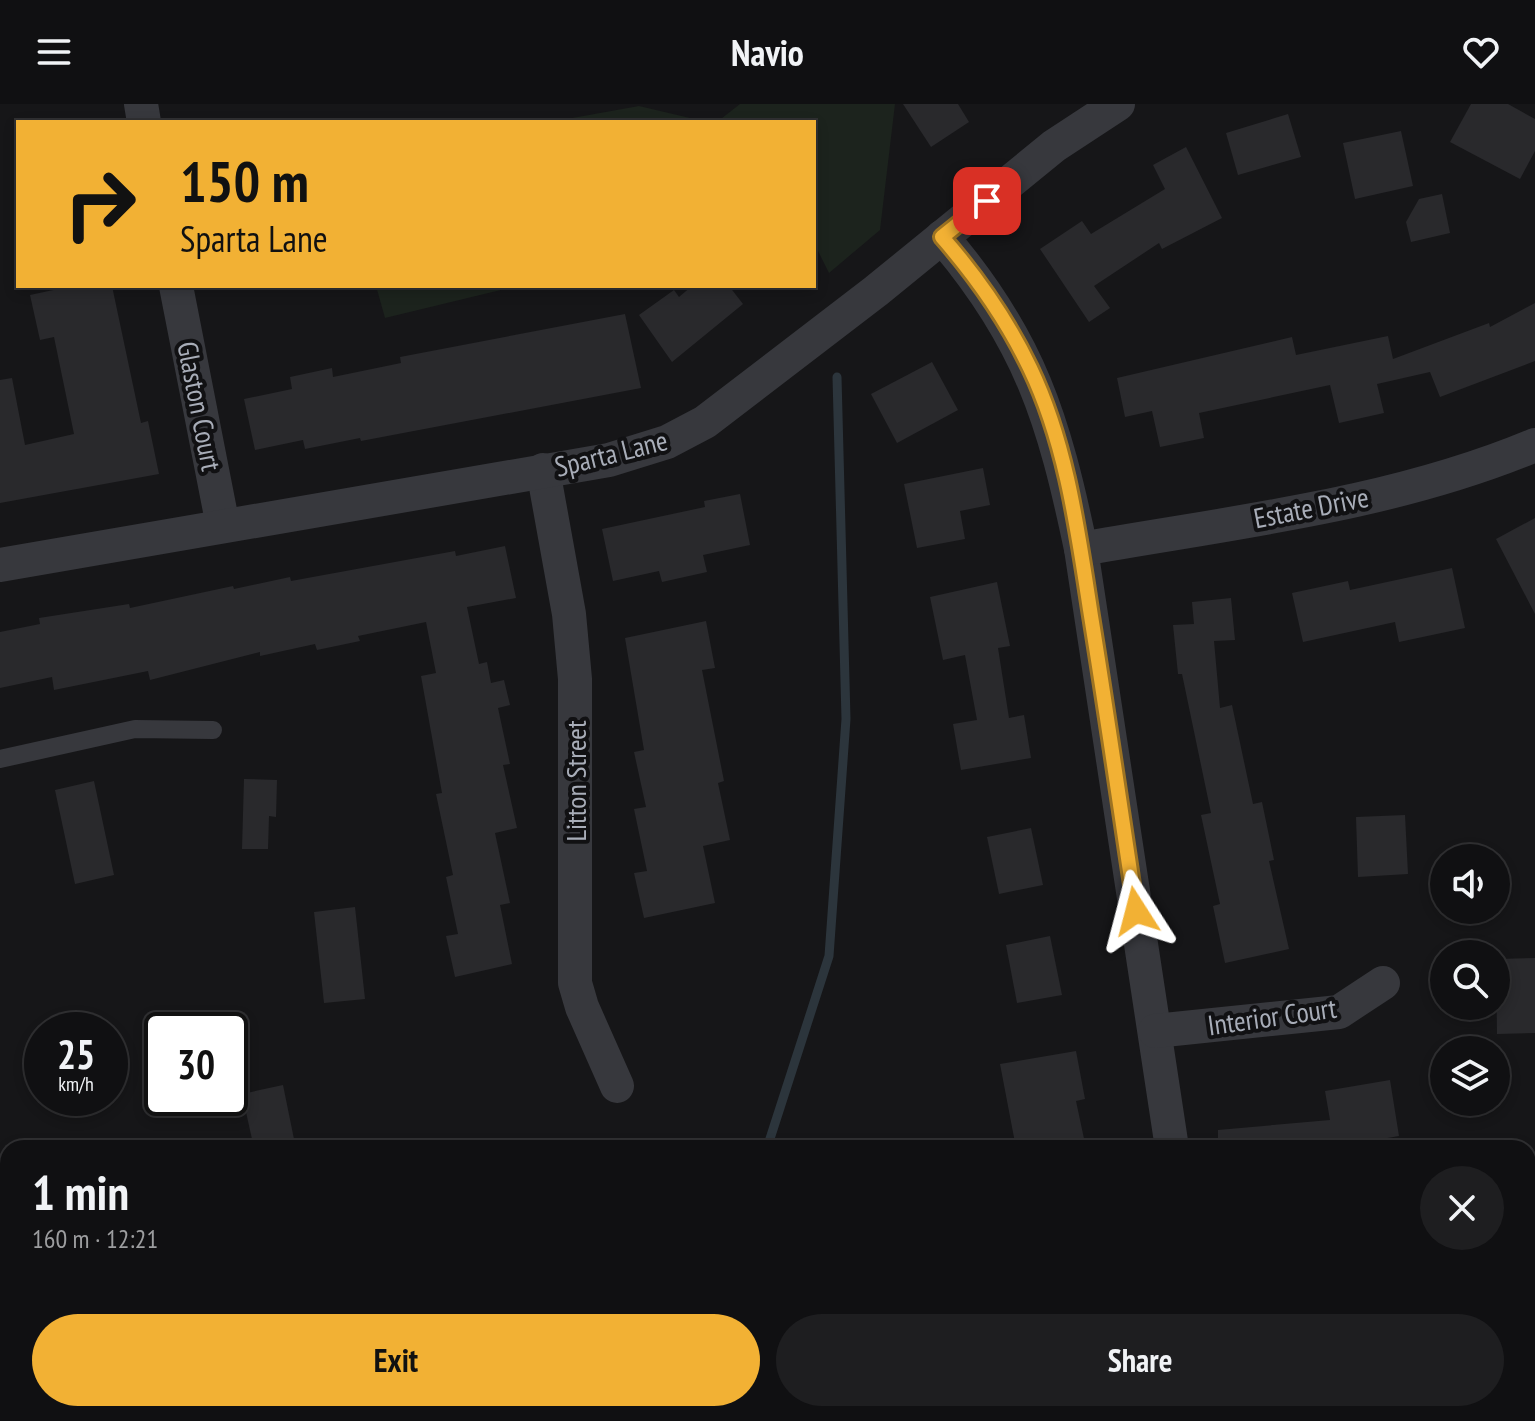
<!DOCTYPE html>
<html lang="en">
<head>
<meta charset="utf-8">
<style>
	:root { --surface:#101012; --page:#1e1e20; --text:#f1f3f6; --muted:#9c9d9f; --line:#303032; --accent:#f2b134 }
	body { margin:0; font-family:"PT Sans Narrow",sans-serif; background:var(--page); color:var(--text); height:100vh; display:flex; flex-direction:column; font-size:30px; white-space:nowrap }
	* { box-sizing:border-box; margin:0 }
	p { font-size:26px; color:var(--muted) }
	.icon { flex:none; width:44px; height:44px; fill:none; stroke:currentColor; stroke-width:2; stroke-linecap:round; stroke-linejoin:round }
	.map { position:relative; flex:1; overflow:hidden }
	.drawer { position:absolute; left:0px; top:1036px; width:1536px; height:282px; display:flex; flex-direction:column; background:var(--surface); border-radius:24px 24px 0 0; box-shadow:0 4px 12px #0003,0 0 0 2px var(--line) }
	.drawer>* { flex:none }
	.top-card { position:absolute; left:16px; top:16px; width:800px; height:168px; border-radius:0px; box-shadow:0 4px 12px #0003,0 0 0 2px var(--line); background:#f2b134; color:#111; overflow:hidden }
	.fabs { position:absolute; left:1430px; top:740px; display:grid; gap:16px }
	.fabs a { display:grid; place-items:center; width:80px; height:80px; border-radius:50%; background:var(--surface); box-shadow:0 4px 12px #0003,0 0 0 2px var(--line); font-size:40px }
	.speed { position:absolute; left:24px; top:908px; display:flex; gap:16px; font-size:40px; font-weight:700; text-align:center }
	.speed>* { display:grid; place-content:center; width:104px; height:104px; border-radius:50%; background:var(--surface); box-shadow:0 4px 12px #0003,0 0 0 2px var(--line); line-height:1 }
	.speed small { font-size:20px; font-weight:400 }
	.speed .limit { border:4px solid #111; border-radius:12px; background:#fff; color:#111 }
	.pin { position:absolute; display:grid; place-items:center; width:68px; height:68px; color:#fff; margin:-34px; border-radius:16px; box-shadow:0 4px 12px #0006 }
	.me { position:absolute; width:88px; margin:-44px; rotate:351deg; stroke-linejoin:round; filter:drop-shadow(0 0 6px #0008) }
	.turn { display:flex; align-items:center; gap:28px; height:168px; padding:0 32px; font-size:36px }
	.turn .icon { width:104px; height:104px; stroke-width:2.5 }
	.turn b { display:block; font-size:56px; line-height:68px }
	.round { display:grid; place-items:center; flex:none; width:84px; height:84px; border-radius:42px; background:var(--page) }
	.summary { display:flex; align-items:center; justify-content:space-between; height:136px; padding:0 32px }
	h1 { font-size:48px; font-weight:800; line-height:60px }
	.button { display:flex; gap:16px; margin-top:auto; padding:16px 32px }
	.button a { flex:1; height:92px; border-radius:48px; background:var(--accent); color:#111; font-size:32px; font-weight:800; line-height:92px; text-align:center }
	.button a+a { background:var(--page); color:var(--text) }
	header { display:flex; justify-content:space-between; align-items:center; height:104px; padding:0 32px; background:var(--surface); font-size:36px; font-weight:800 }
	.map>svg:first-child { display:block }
	.green { fill:#1c231d }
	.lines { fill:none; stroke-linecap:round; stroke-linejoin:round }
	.stream { stroke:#2c353c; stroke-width:9 }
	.building { fill:#29292c }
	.lane { stroke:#37383d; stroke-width:18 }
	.street { stroke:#37383d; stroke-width:34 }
	.route-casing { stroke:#9d7322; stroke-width:20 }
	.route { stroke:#f2b134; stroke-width:14 }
	.labels { text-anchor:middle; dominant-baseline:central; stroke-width:8; stroke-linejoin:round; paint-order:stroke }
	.street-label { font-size:28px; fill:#a8adb8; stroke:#111113 }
</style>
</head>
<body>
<header><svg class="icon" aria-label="menu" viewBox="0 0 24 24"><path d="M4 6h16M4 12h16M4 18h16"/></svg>Navio<svg class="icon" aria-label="heart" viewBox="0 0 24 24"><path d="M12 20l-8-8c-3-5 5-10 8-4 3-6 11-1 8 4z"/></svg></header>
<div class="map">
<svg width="1535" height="1317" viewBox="0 0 1535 1317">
	<rect width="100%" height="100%" fill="#161618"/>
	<g class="green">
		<path d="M 740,0 L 895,0 L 880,126 L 829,169 L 814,139 L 814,18 L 717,18 Z"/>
		<path d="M 639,2 L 707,18 L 550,18 Z"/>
		<path d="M 376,182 L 517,182 L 385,214 Z"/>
	</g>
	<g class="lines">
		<g class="stream">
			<path d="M 767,1044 L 829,852 L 846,615 L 837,273"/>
			<path d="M 648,1317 L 652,1310"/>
		</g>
	</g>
	<g class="building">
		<path d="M 903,0 L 958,0 L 969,18 L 931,43 Z"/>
		<path d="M 1471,0 L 1508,0 L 1535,15 L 1535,47 L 1520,75 L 1450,38 Z"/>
		<path d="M 1288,10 L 1301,53 L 1238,71 L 1226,29 Z"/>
		<path d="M 1401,27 L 1413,82 L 1355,95 L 1343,39 Z"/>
		<path d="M 1186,43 L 1222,114 L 1162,145 L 1159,139 L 1094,182 L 1110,204 L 1089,218 L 1040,145 L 1082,117 L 1091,130 L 1165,85 L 1153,61 Z"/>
		<path d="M 1442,90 L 1450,129 L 1411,138 L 1406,118 L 1419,95 Z"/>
		<path d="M 72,182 L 112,182 L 141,319 L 148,317 L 159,370 L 0,399 L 0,276 L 12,274 L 25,341 L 74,330 L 54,233 L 40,236 L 30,191 Z"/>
		<path d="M 692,182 L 729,182 L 743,200 L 672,258 L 639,211 L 674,186 L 679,193 Z"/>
		<path d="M 1535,199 L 1535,257 L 1440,293 L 1430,268 L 1377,280 L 1384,309 L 1339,319 L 1330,281 L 1199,309 L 1204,334 L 1160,343 L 1152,307 L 1125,313 L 1117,274 L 1292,233 L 1296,251 L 1388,232 L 1393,255 L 1489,219 L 1490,223 Z"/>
		<path d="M 625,210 L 641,284 L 361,337 L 360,334 L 305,345 L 303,336 L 255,346 L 244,295 L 292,285 L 290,273 L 332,264 L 333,273 L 401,259 L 400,253 Z"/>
		<path d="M 932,258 L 958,306 L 897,339 L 871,290 Z"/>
		<path d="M 983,364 L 990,401 L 960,407 L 965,435 L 917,444 L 904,380 Z"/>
		<path d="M 740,390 L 750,441 L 703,451 L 707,468 L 662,478 L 659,467 L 613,477 L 602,425 L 705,403 L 704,397 Z"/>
		<path d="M 1535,414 L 1535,510 L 1496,435 Z"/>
		<path d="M 505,442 L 516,494 L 467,503 L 479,560 L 487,558 L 491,579 L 504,576 L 510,601 L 498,604 L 510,660 L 503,661 L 517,724 L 495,729 L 510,799 L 500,801 L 512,860 L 455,873 L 446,832 L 458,830 L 446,773 L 453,771 L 436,690 L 442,689 L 421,572 L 436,569 L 426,518 L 358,532 L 360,537 L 317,546 L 315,540 L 260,552 L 260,548 L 150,576 L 148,567 L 54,586 L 52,573 L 0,584 L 0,528 L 40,520 L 39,514 L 129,500 L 130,504 L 233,482 L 234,485 L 290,473 L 291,477 L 455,447 L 456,452 Z"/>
		<path d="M 1452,464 L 1465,524 L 1399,538 L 1395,518 L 1303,538 L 1292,489 L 1348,477 L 1350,486 Z"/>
		<path d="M 997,478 L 1010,542 L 998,544 L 1009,614 L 1024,611 L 1031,654 L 961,666 L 953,620 L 977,616 L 965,551 L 943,556 L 930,493 Z"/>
		<path d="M 1231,494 L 1235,536 L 1214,537 L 1220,604 L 1232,601 L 1253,700 L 1262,698 L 1274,756 L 1269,757 L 1289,845 L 1225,859 L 1213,802 L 1220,800 L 1201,711 L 1211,709 L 1182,570 L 1178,570 L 1173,521 L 1194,520 L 1192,498 Z"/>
		<path d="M 706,517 L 715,564 L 702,566 L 724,677 L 718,679 L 730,736 L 703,742 L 715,799 L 644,814 L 634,769 L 647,767 L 634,705 L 646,703 L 634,648 L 644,646 L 625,534 Z"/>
		<path d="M 244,675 L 277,676 L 276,713 L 269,712 L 268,745 L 242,745 Z"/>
		<path d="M 94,677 L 114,771 L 75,780 L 55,686 Z"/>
		<path d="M 1405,711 L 1408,770 L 1358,773 L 1356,713 Z"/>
		<path d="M 1031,724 L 1043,781 L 999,790 L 987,733 Z"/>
		<path d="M 355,803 L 365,895 L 324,899 L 314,808 Z"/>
		<path d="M 1050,832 L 1062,891 L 1017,899 L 1006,841 Z"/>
		<path d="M 1535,854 L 1535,929 L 1497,930 L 1496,855 Z"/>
		<path d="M 1076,947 L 1085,995 L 1076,997 L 1086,1044 L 1016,1044 L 1000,960 Z"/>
		<path d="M 1390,976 L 1399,1032 L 1353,1040 L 1354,1044 L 1218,1044 L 1218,1026 L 1330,1016 L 1325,987 Z"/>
		<path d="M 283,981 L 295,1040 L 254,1044 L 242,990 Z"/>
	</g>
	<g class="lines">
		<path class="lane" d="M 0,655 L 135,625 L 213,626"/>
		<g class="street">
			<path d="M 141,0 L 144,18"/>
			<path d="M 942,133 C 1030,236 1054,316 1081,445 L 1172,1044"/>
			<path d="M 176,182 L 223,422"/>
			<path d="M 543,366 L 569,510 L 575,575 L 575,879 L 582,903 L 617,982"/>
			<path d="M 1081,445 C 1233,418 1392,401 1535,341"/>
			<path d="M 0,461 L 609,356 L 667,338 L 705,318 L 876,187 L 1054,42 L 1118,0"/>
			<path d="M 1155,927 L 1339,908 L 1383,879"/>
			<path d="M 290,1316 L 290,1317"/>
			<path d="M 1145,1317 L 1149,1310"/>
		</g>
	</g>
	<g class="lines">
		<g class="route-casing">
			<path id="route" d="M 987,97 L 942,133 C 976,172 1008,218 1030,264 C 1067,341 1078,429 1091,512 C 1107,610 1121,709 1136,807"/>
		</g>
		<use href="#route" class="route"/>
	</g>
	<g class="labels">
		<g class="street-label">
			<text transform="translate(200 302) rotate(79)">Glaston Court</text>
			<text transform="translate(611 349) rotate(-14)">Sparta Lane</text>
			<text transform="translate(1311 403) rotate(-11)">Estate Drive</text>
			<text transform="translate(575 677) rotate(-90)">Litton Street</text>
			<text transform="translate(1272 912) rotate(-8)">Interior Court</text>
		</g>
	</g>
</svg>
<div class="fabs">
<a><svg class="icon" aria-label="sound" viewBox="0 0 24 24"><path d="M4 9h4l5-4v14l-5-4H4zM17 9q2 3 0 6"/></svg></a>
<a><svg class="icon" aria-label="search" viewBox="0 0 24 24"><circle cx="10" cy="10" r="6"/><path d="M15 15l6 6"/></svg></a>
<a><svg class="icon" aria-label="layers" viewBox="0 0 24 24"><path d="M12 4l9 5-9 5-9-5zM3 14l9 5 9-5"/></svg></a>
</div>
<div class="speed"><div>25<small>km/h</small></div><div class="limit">30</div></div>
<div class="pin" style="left:987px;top:97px;background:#d93025"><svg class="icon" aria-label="arrive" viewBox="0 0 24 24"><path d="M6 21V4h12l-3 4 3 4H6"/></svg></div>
<svg class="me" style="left:1136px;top:807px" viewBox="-20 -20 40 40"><path d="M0-17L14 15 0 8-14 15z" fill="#f2b134" stroke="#fff" stroke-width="4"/></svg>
<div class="top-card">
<div class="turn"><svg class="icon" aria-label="right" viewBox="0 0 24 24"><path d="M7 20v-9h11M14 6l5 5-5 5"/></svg><div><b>150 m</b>Sparta Lane</div></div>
</div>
<section class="drawer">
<div class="summary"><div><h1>1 min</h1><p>160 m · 12:21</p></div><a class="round"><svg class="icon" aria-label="close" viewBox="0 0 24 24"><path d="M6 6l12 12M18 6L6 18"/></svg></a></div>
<div class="button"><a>Exit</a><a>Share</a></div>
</section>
</div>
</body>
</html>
